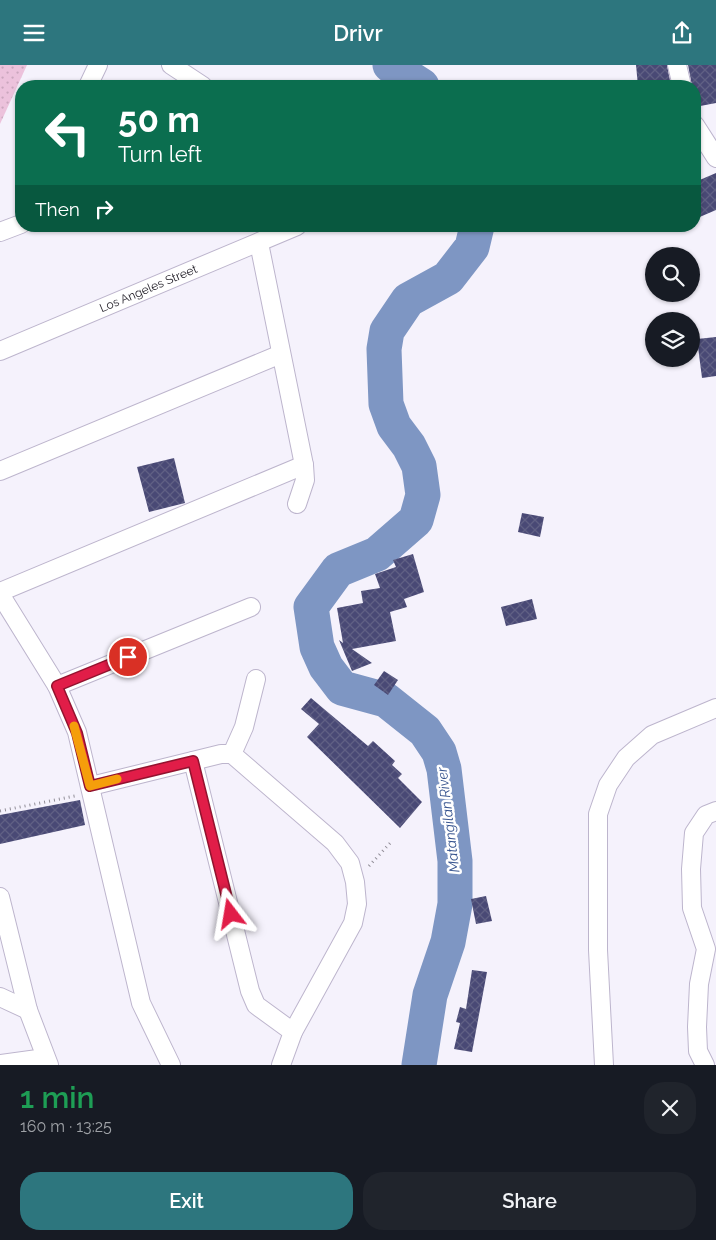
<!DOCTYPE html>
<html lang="en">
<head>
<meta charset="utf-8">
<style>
	:root { --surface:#171b24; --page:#20242c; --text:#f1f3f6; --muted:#9ea1a6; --accent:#2d767e }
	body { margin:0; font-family:Raleway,sans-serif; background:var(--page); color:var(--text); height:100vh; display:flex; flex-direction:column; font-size:19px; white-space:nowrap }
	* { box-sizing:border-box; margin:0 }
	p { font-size:16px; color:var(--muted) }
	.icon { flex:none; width:28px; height:28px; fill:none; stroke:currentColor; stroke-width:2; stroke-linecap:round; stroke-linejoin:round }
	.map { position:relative; height:1000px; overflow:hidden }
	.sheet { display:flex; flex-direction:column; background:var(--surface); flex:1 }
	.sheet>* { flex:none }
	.hud { position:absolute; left:15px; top:15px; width:686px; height:152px; border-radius:20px; box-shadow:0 1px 4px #0004; background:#0b6e4f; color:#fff; overflow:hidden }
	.fabs { position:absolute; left:645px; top:182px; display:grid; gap:10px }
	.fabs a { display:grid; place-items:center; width:55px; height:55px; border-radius:50%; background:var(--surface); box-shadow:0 1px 4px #0004; font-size:25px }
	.pin { position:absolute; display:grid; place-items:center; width:42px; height:42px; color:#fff; margin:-21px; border:2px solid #fff; border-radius:50%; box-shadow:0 1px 5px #0007 }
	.me { position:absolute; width:55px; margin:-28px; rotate:346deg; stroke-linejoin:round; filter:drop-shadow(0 0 4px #0008) }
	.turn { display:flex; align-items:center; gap:18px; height:105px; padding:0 20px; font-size:22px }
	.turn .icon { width:65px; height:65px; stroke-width:2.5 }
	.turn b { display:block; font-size:35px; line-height:42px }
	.then { display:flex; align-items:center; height:48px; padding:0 20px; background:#0003; gap:10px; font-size:19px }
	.round { display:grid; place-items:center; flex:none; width:52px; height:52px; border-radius:20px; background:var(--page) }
	.head { display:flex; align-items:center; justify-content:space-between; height:85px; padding:0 20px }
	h1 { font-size:30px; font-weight:600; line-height:38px; color:#1e9e55 }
	.cta { display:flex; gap:10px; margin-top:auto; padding:10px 20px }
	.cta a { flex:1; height:58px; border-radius:20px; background:var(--accent); color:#fff; font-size:20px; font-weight:600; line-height:58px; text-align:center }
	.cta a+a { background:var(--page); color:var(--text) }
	header { display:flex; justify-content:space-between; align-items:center; height:65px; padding:0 20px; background:var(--accent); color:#fff; font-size:22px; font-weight:600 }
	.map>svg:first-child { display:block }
	.grass { fill:url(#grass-dots) }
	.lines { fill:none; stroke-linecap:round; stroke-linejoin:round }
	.river { stroke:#7e96c3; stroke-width:35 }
	.building { fill:url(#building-cross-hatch) }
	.street-casing { stroke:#bdb5cd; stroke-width:20 }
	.path { stroke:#928f98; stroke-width:3; stroke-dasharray:1 4; stroke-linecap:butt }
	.street { stroke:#fff; stroke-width:18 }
	.route-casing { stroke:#92132f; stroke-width:12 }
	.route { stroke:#e11d48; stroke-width:9 }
	.slow { stroke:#f59e0b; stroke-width:9 }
	.labels { text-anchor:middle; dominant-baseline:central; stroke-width:5; stroke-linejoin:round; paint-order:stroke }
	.street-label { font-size:12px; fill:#1f1c25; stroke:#fff }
	.water-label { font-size:14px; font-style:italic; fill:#36538e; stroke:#fff }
</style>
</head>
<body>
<header><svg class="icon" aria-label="menu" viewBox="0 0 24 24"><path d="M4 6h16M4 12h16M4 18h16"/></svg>Drivr<svg class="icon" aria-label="share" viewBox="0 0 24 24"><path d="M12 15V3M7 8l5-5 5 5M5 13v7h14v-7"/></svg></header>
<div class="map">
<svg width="716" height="1000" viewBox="0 0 716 1000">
	<defs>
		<pattern id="grass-dots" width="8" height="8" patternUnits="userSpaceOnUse" patternTransform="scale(1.25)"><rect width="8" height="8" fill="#ecc2dc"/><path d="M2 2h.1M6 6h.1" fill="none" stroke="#caa6bd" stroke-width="1.8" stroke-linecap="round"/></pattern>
		<pattern id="building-cross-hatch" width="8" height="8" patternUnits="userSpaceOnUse" patternTransform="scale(1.25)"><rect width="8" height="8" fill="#494975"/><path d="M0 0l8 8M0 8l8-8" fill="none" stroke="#606084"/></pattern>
	</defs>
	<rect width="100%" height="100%" fill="#f5f2fc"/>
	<path class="grass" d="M 0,0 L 27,0 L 0,59 Z"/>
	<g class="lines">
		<g class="river">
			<path d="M 390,0 L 422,21"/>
			<path d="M 419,1000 L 430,930 L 448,877 L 455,839 L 455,796 L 444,704 L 439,687 L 425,666 L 386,635 L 342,623 L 326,602 L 317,582 L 311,542 L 338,505 L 377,489 L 416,455 L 423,430 L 419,401 L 409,381 L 394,361 L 386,339 L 384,284 L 387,266 L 408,235 L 448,213 L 472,182 L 477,161"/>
		</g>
	</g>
	<g class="building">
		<path d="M 636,0 L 667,0 L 671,21 L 638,21 Z"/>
		<path d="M 688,0 L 716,0 L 716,38 L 695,42 L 695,21 L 692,21 Z"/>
		<path d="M 716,108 L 716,145 L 695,154 L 695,117 Z"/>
		<path d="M 716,272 L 716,311 L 702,313 L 697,274 Z"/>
		<path d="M 174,393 L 185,438 L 149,447 L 137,402 Z"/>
		<path d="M 522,448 L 544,452 L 540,472 L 518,467 Z"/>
		<path d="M 413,489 L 424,527 L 404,534 L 407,542 L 390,547 L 396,576 L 352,584 L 372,598 L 352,606 L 339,575 L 343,578 L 337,543 L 363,538 L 361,526 L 380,523 L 375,509 L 396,502 L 393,495 Z"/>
		<path d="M 532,534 L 537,554 L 506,561 L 501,542 Z"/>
		<path d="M 384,606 L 398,615 L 388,630 L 374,620 Z"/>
		<path d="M 311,633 L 368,681 L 373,676 L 395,696 L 392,700 L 402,709 L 398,713 L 422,737 L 400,763 L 307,672 L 319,659 L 301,644 Z"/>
		<path d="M 80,735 L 85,760 L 0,779 L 0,750 Z"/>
		<path d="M 486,831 L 492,856 L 476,859 L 471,834 Z"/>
		<path d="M 472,905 L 487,907 L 472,987 L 454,984 L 460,958 L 456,957 L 460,942 L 466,944 Z"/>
	</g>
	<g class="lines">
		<g class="street-casing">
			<g id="street">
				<path d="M 171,0 L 203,21"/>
				<path d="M 677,0 L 682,21"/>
				<path d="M 88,21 L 98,0"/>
				<path d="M 695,60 L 716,93"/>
				<path d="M 0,167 L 21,159"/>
				<path d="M 259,178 L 304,400 L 305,415 L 297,439"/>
				<path id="s1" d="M 0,286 L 297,161"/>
				<path d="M 0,406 L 281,289"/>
				<path d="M 0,527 L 304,400"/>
				<path d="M 0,529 L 57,621 L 77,667 L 141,938 L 171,1000"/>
				<path d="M 57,621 L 251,542"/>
				<path d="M 232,689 L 244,662 L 256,614"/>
				<path d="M 193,696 L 250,926 L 256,940 L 293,967"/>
				<path d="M 91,721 L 221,689 L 232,689 L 335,778 L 350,798 L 355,817 L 357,839 L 353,858 L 293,967 L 281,1000"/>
				<path d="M 0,832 L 28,945 L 49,1000"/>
				<path d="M 0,932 L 28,945"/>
				<path d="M 0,999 L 45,993"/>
				<path d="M 604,1000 L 598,885 L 598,749 L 608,720 L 626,693 L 652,670 L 716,643"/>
				<path d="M 705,1000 L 698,986 L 697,962 L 699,919 L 706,884 L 692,843 L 691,804 L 694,768 L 706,750 L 716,746"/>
			</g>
		</g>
		<g class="path">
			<path d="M 0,746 L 75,731"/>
			<path d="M 369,801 L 392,776"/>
		</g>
		<use href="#street" class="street"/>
	</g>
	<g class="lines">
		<g class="route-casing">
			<path id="route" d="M 128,592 L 57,621 L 77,668 L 90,721 L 193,696 L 231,849"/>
		</g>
		<use href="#route" class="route"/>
		<path class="slow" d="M 74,661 L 90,721 L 117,714"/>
	</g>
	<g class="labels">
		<g class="street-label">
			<text stroke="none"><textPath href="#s1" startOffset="161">Los Angeles Street</textPath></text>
		</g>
		<g class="water-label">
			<text transform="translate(448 755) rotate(-97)">Matangilan River</text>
		</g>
	</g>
</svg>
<div class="fabs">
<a><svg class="icon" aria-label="search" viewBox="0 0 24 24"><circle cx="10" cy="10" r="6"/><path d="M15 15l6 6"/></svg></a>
<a><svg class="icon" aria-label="layers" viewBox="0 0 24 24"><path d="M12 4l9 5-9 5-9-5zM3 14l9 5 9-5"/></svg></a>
</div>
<div class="pin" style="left:128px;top:592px;background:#d93025"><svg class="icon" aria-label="arrive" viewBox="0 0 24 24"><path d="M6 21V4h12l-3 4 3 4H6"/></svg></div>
<svg class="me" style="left:231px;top:849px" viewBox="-20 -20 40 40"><path d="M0-17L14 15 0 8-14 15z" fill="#e11d48" stroke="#fff" stroke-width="4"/></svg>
<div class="hud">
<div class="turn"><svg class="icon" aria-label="left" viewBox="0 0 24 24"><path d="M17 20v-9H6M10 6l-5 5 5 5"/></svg><div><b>50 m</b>Turn left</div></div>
<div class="then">Then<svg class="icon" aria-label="right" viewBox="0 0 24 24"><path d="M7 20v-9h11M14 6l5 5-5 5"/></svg></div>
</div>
</div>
<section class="sheet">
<div class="head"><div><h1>1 min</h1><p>160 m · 13:25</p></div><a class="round"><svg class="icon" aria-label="close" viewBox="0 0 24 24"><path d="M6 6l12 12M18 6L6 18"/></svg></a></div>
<div class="cta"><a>Exit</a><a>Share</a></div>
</section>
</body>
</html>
